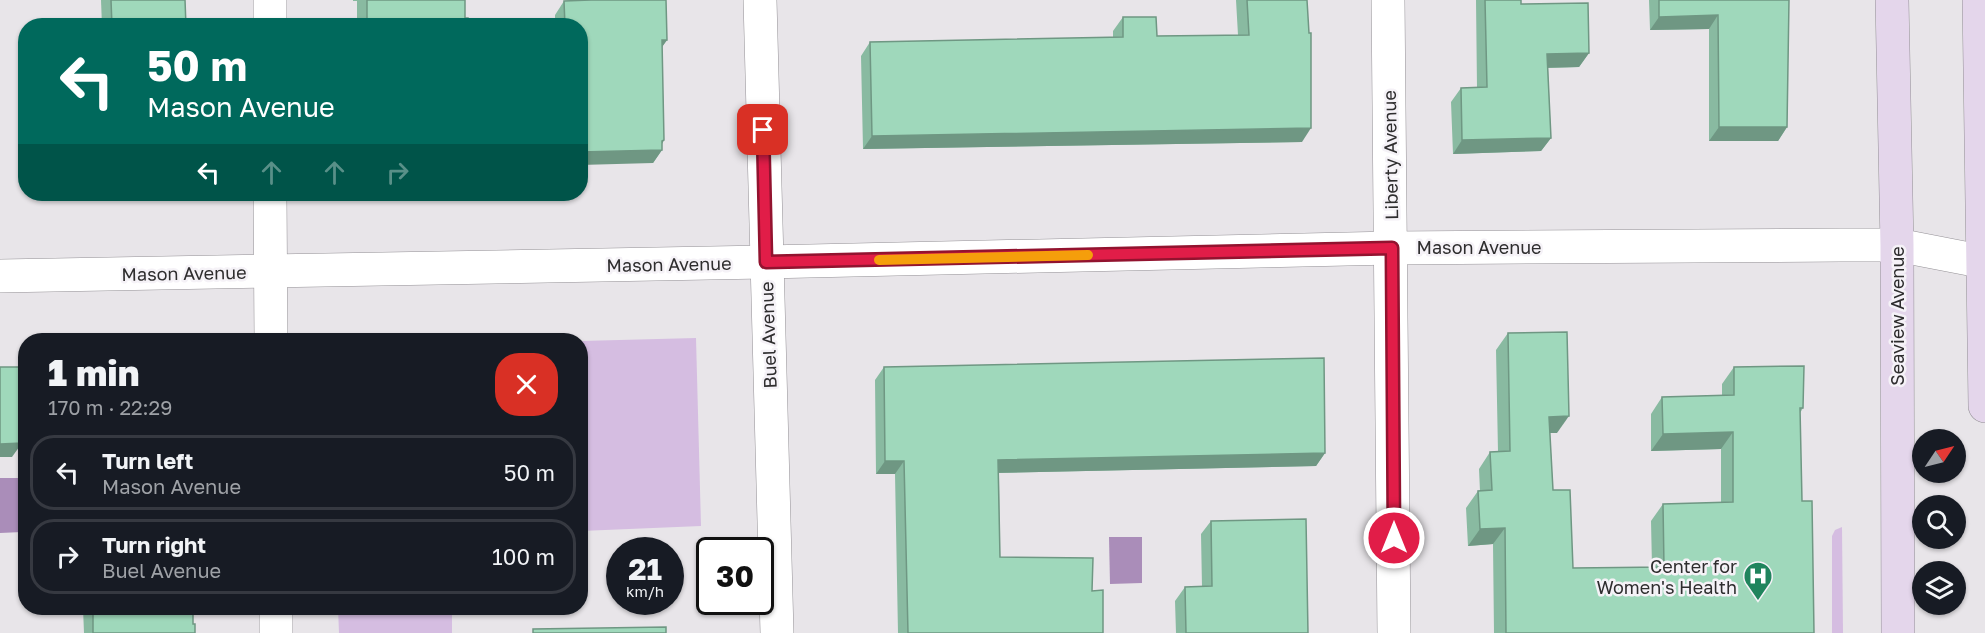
<!DOCTYPE html>
<html lang="en">
<head>
<meta charset="utf-8">
<style>
	:root { --surface:#171b24; --page:#242831; --text:#f1f3f6; --muted:#9ea1a6; --line:#363941 }
	body { margin:0; font-family:"Golos Text",sans-serif; background:var(--page); color:var(--text); height:100vh; display:flex; flex-direction:column; font-size:22px; white-space:nowrap }
	* { box-sizing:border-box; margin:0 }
	p { font-size:20px; color:var(--muted) }
	.icon { flex:none; width:33px; height:33px; fill:none; stroke:currentColor; stroke-width:2; stroke-linecap:round; stroke-linejoin:round }
	.map { position:relative; flex:1; overflow:hidden }
	.side { position:absolute; left:18px; top:333px; width:570px; height:282px; display:flex; flex-direction:column; background:var(--surface); border-radius:24px; box-shadow:0 2px 4px #0004 }
	.side>* { flex:none }
	.hud { position:absolute; left:18px; top:18px; width:570px; height:183px; border-radius:24px; box-shadow:0 2px 4px #0004; background:#00695c; color:#fff; overflow:hidden }
	.needle { width:39px; rotate:55deg }
	.fabs { position:absolute; left:1912px; top:429px; display:grid; gap:12px }
	.fabs a { display:grid; place-items:center; width:54px; height:54px; border-radius:50%; background:var(--surface); box-shadow:0 2px 4px #0004; font-size:30px }
	.speed { position:absolute; left:606px; top:537px; display:flex; gap:12px; font-size:30px; font-weight:700; text-align:center }
	.speed>* { display:grid; place-content:center; width:78px; height:78px; border-radius:50%; background:var(--surface); box-shadow:0 2px 4px #0004; line-height:1 }
	.speed small { font-size:15px; font-weight:400 }
	.speed .limit { border:3px solid #111; border-radius:9px; background:#fff; color:#111 }
	.pin { position:absolute; display:grid; place-items:center; width:51px; height:51px; color:#fff; margin:-26px; border-radius:12px; box-shadow:0 3px 9px #0006 }
	.me { position:absolute; width:66px; margin:-33px; rotate:0deg; stroke-linejoin:round; filter:drop-shadow(0 0 4px #0008) }
	.turn { display:flex; align-items:center; gap:21px; height:126px; padding:0 30px; font-size:27px }
	.turn .icon { width:78px; height:78px; stroke-width:2.5 }
	.turn b { display:block; font-size:42px; line-height:51px }
	.lanes { display:flex; align-items:center; height:57px; padding:0 30px; background:#0003; justify-content:center; gap:30px; direction:ltr }
	.lanes .off { opacity:.35 }
	.round { display:grid; place-items:center; flex:none; width:63px; height:63px; border-radius:24px; background:var(--page) }
	.summary { display:flex; align-items:center; justify-content:space-between; height:102px; padding:0 30px }
	h1 { font-size:36px; font-weight:800; line-height:45px }
	ul { padding:0; list-style:none }
	li { display:flex; align-items:center; gap:18px; height:75px; margin:0 12px 9px; padding:0 18px; border:3px solid var(--line); border-radius:24px }
	li div { flex:1 }
	li b { display:block; font-size:22px }
	li em { font-style:normal }
	.map>svg:first-child { display:block }
	.green { fill:#d5bde1 }
	.water { fill:#aa8db9 }
	.lines { fill:none; stroke-linecap:round; stroke-linejoin:round }
	.street-casing { stroke:#949196; stroke-width:34 }
	.secondary-casing { stroke:#949196; stroke-width:34 }
	.street { stroke:#fff; stroke-width:33 }
	.secondary { stroke:#e4d6eb; stroke-width:33 }
	.wall { fill:#89baa1 }
	.shaded-wall { fill:#6f9783 }
	.building { fill:#9fd8bb; stroke:#6f9783; stroke-width:1.5 }
	.route-casing { stroke:#92132f; stroke-width:15 }
	.route { stroke:#e11d48; stroke-width:10 }
	.slow { stroke:#f59e0b; stroke-width:10 }
	.labels { text-anchor:middle; dominant-baseline:central; stroke-width:5; stroke-linejoin:round; paint-order:stroke }
	.street-label { font-size:18px; fill:#2e2d2e; stroke:#f5f2f7 }
	.poi-label { font-size:18px; fill:#2e2d2e; stroke:#f5f2f7; text-anchor:end }
</style>
</head>
<body>
<div class="map">
<svg width="1985" height="633" viewBox="0 0 1985 633">
	<rect width="100%" height="100%" fill="#e8e5e9"/>
	<g class="green">
		<path d="M 696,338 L 701,526 L 581,531 L 581,341 Z"/>
		<path d="M 1842,527 L 1843,633 L 1832,633 L 1832,536 L 1835,530 Z"/>
		<path d="M 338,608 L 452,608 L 452,633 L 339,633 Z"/>
	</g>
	<g class="water">
		<path d="M 0,478 L 21,478 L 22,532 L 0,533 Z"/>
		<path d="M 1109,537 L 1142,537 L 1142,583 L 1110,584 Z"/>
	</g>
	<g class="lines">
		<g class="street-casing">
			<g id="street">
				<path d="M 270,0 L 270,26"/>
				<path d="M 760,0 L 777,633"/>
				<path d="M 1388,0 L 1394,633"/>
				<path d="M 270,194 L 271,340"/>
				<path d="M 0,276 L 766,262 L 1392,248 L 1841,245 L 1897,245 L 1985,262"/>
				<path d="M 276,608 L 276,633"/>
			</g>
		</g>
		<g class="secondary-casing">
			<g id="secondary">
				<path d="M 1892,0 L 1897,245 L 1898,633"/>
				<path d="M 1979,0 L 1985,406"/>
			</g>
		</g>
		<use href="#street" class="street"/>
		<use href="#secondary" class="secondary"/>
	</g>
	<g class="wall">
		<path d="M 101,0 L 185,0 L 186,26 L 102,26 Z"/>
		<path d="M 353,0 L 465,0 L 465,18 L 468,26 L 357,26 L 357,1 L 353,1 Z"/>
		<path d="M 581,0 L 666,0 L 667,40 L 662,47 L 664,140 L 662,144 L 662,150 L 653,163 L 580,26 L 555,26 L 555,15 L 564,1 Z"/>
		<path d="M 1236,0 L 1307,0 L 1302,142 L 863,149 L 861,56 L 870,42 L 1113,38 L 1113,31 L 1123,17 L 1157,36 L 1238,35 Z"/>
		<path d="M 1476,0 L 1521,0 L 1521,4 L 1589,53 L 1579,67 L 1548,68 L 1551,138 L 1541,151 L 1453,154 L 1451,102 L 1461,88 L 1477,88 Z"/>
		<path d="M 1649,0 L 1789,0 L 1787,127 L 1778,141 L 1709,141 L 1709,29 L 1650,30 Z"/>
		<path d="M 1508,333 L 1557,433 L 1550,433 L 1553,490 L 1573,568 L 1652,567 L 1651,521 L 1663,504 L 1721,503 L 1721,449 L 1651,451 L 1651,414 L 1662,397 L 1722,396 L 1722,384 L 1734,367 L 1803,408 L 1800,413 L 1802,501 L 1814,633 L 1494,633 L 1493,544 L 1468,546 L 1466,508 L 1478,491 L 1480,491 L 1479,469 L 1490,452 L 1498,452 L 1496,350 Z"/>
		<path d="M 884,367 L 1325,453 L 1316,466 L 999,473 L 1000,557 L 1092,591 L 1103,633 L 898,633 L 895,474 L 876,474 L 875,380 Z"/>
		<path d="M 1211,521 L 1308,633 L 1176,633 L 1175,601 L 1185,587 L 1202,587 L 1201,534 Z"/>
		<path d="M 83,608 L 193,608 L 193,624 L 195,633 L 84,633 Z"/>
	</g>
	<g class="shaded-wall">
		<path d="M 1718,15 L 1709,29 L 1650,30 L 1659,17 Z"/>
		<path d="M 662,40 L 667,40 L 657,54 Z"/>
		<path d="M 1589,53 L 1579,67 L 1537,68 L 1547,54 Z"/>
		<path d="M 1719,127 L 1787,127 L 1778,141 L 1709,141 Z"/>
		<path d="M 1311,128 L 1302,142 L 863,149 L 872,136 Z"/>
		<path d="M 1551,138 L 1541,151 L 1453,154 L 1462,140 Z"/>
		<path d="M 664,140 L 658,150 L 662,150 L 653,163 L 580,165 L 580,152 Z"/>
		<path d="M 1569,416 L 1557,433 L 1537,433 L 1549,417 Z"/>
		<path d="M 1733,432 L 1721,449 L 1651,451 L 1663,434 Z"/>
		<path d="M 22,443 L 12,457 L 0,457 L 0,444 Z"/>
		<path d="M 1325,453 L 1316,466 L 989,473 L 998,460 Z"/>
		<path d="M 885,461 L 904,461 L 895,474 L 876,474 Z"/>
		<path d="M 1505,528 L 1493,544 L 1468,546 L 1480,529 Z"/>
	</g>
	<g class="building">
		<path d="M 111,0 L 185,0 L 186,26 L 112,26 Z"/>
		<path d="M 367,0 L 465,0 L 465,18 L 468,18 L 468,26 L 367,26 Z"/>
		<path d="M 591,0 L 666,0 L 667,40 L 662,40 L 664,140 L 662,141 L 662,150 L 580,152 L 580,26 L 565,26 L 564,1 Z"/>
		<path d="M 1247,0 L 1307,0 L 1309,33 L 1311,33 L 1311,128 L 872,136 L 870,42 L 1123,37 L 1123,17 L 1156,17 L 1157,36 L 1249,35 Z"/>
		<path d="M 1485,0 L 1521,0 L 1521,4 L 1588,3 L 1589,53 L 1547,54 L 1551,138 L 1462,140 L 1461,88 L 1487,87 Z"/>
		<path d="M 1659,0 L 1789,0 L 1787,127 L 1719,127 L 1718,15 L 1659,17 Z"/>
		<path d="M 1567,332 L 1569,416 L 1549,417 L 1553,490 L 1570,490 L 1573,568 L 1664,567 L 1663,504 L 1733,502 L 1733,432 L 1663,434 L 1662,397 L 1734,395 L 1734,367 L 1804,366 L 1803,408 L 1800,408 L 1802,501 L 1812,501 L 1814,633 L 1506,633 L 1505,528 L 1480,529 L 1478,491 L 1492,490 L 1490,452 L 1510,451 L 1508,333 Z"/>
		<path d="M 1324,358 L 1325,453 L 998,460 L 1000,557 L 1093,558 L 1092,591 L 1103,590 L 1103,633 L 908,633 L 904,461 L 885,461 L 884,367 Z"/>
		<path d="M 0,367 L 20,367 L 22,443 L 0,444 Z"/>
		<path d="M 1306,519 L 1308,633 L 1186,633 L 1185,587 L 1212,586 L 1211,521 Z"/>
		<path d="M 93,608 L 193,608 L 193,624 L 195,624 L 195,633 L 93,633 Z"/>
		<path d="M 666,627 L 666,633 L 533,633 L 533,629 Z"/>
	</g>
	<g class="lines">
		<g class="route-casing">
			<path id="route" d="M 763,130 L 766,262 L 1392,248 L 1394,538"/>
		</g>
		<use href="#route" class="route"/>
		<path class="slow" d="M 879,260 L 1088,255"/>
	</g>
	<defs>
		<g id="hospital-pin" transform="scale(1.5)"><path d="M0 17L-7.5 6A9.5 9.5 0 1 1 7.5 6Z" fill="#20845d" stroke="#f5f2f7"/><path d="M-5-5h3v3.5h4V-5h3V5h-3V1.5h-4V5h-3Z" fill="#fff"/></g>
	</defs>
	<g fill-rule="evenodd">
		<use href="#hospital-pin" x="1758" y="576"/>
	</g>
	<g class="labels">
		<g class="street-label">
			<text transform="translate(1390 155) rotate(-91)">Liberty Avenue</text>
			<text x="1479" y="247">Mason Avenue</text>
			<text transform="translate(669 264) rotate(-1)">Mason Avenue</text>
			<text transform="translate(184 273) rotate(-1)">Mason Avenue</text>
			<text transform="translate(1897 316) rotate(-90)">Seaview Avenue</text>
			<text transform="translate(768 335) rotate(-92)">Buel Avenue</text>
		</g>
		<g class="poi-label">
			<text x="1737" y="566">Center for<tspan x="1737" dy="21">Women's Health</tspan></text>
		</g>
	</g>
</svg>
<div class="fabs">
<a><svg class="needle" viewBox="-14 -14 28 28"><path d="M0-13l5 13h-10z" fill="#e53935"/><path d="M0 13l5-13h-10z" fill="#9ea1a6"/></svg></a>
<a><svg class="icon" aria-label="search" viewBox="0 0 24 24"><circle cx="10" cy="10" r="6"/><path d="M15 15l6 6"/></svg></a>
<a><svg class="icon" aria-label="layers" viewBox="0 0 24 24"><path d="M12 4l9 5-9 5-9-5zM3 14l9 5 9-5"/></svg></a>
</div>
<div class="speed"><div>21<small>km/h</small></div><div class="limit">30</div></div>
<div class="pin" style="left:763px;top:130px;background:#d93025"><svg class="icon" aria-label="arrive" viewBox="0 0 24 24"><path d="M6 21V4h12l-3 4 3 4H6"/></svg></div>
<svg class="me" style="left:1394px;top:538px" viewBox="-20 -20 40 40"><circle r="17" fill="#e11d48" stroke="#fff" stroke-width="3"/><path d="M0-11L8 9 0 5-8 9z" fill="#fff"/></svg>
<div class="hud">
<div class="turn"><svg class="icon" aria-label="left" viewBox="0 0 24 24"><path d="M17 20v-9H6M10 6l-5 5 5 5"/></svg><div><b>50 m</b>Mason Avenue</div></div>
<div class="lanes"><svg class="icon" aria-label="left" viewBox="0 0 24 24"><path d="M17 20v-9H6M10 6l-5 5 5 5"/></svg><svg class="icon off" aria-label="ahead" viewBox="0 0 24 24"><path d="M12 20V5M6 11l6-6 6 6"/></svg><svg class="icon off" aria-label="ahead" viewBox="0 0 24 24"><path d="M12 20V5M6 11l6-6 6 6"/></svg><svg class="icon off" aria-label="right" viewBox="0 0 24 24"><path d="M7 20v-9h11M14 6l5 5-5 5"/></svg></div>
</div>
<section class="side">
<div class="summary"><div><h1>1 min</h1><p>170 m · 22:29</p></div><a class="round" style="background:#d93025;color:#fff"><svg class="icon" aria-label="close" viewBox="0 0 24 24"><path d="M6 6l12 12M18 6L6 18"/></svg></a></div>
<ul>
<li><svg class="icon" aria-label="left" viewBox="0 0 24 24"><path d="M17 20v-9H6M10 6l-5 5 5 5"/></svg><div><b>Turn left</b><p>Mason Avenue</p></div><em>50 m</em></li>
<li><svg class="icon" aria-label="right" viewBox="0 0 24 24"><path d="M7 20v-9h11M14 6l5 5-5 5"/></svg><div><b>Turn right</b><p>Buel Avenue</p></div><em>100 m</em></li>
</ul>
</section>
</div>
</body>
</html>
